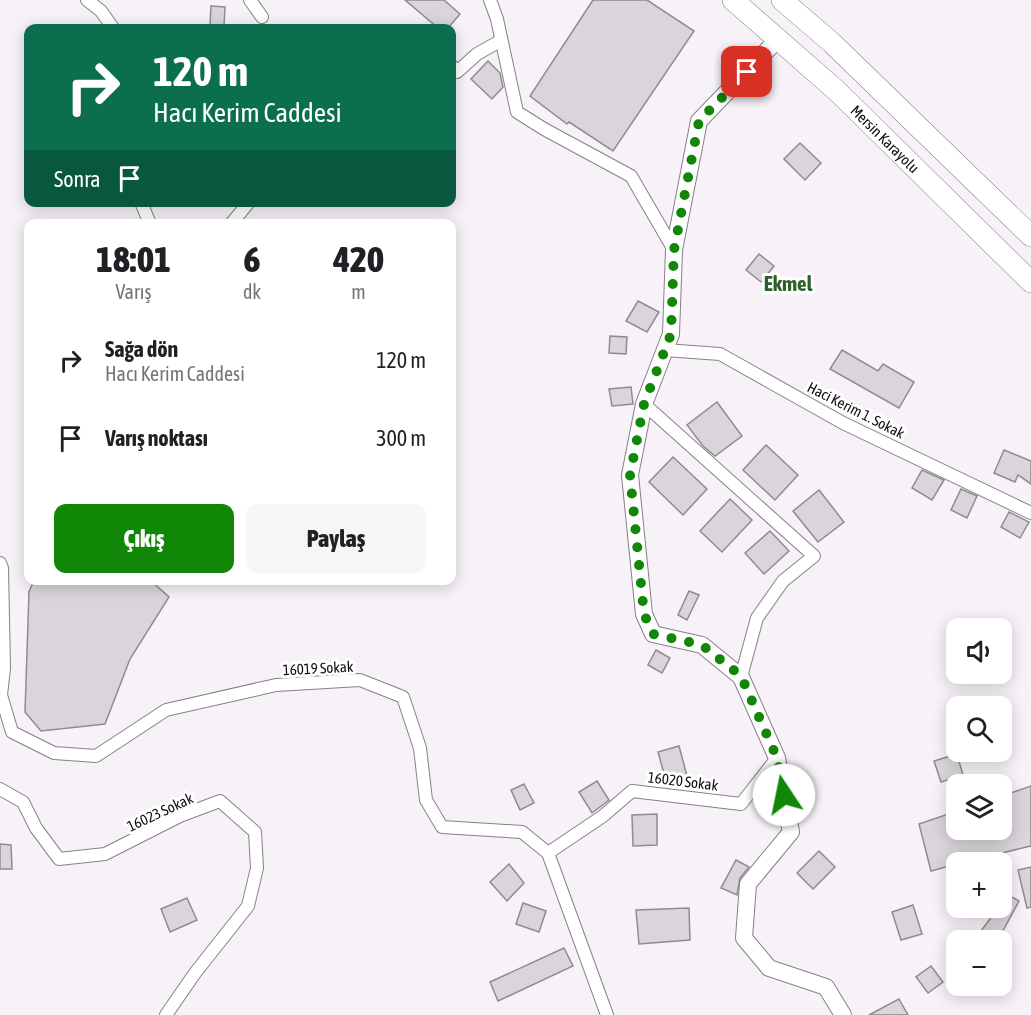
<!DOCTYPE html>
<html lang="tr">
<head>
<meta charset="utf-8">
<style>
	:root { --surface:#fff; --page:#f6f6f6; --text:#202124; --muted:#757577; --accent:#118707 }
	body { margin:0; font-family:"Asap Condensed",sans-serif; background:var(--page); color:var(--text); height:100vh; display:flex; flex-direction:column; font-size:22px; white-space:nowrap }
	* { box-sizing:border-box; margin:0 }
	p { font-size:20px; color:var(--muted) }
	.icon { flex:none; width:33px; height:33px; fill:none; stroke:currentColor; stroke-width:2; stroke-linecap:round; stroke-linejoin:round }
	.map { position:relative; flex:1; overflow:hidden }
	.sheet { position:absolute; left:24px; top:219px; width:432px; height:366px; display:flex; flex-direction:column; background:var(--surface); border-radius:12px; box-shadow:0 3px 15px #0003 }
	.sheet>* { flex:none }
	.top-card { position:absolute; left:24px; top:24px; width:432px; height:183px; border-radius:12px; box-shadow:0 3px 15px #0003; background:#0b6e4f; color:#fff; overflow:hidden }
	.buttons { position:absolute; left:946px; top:618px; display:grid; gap:12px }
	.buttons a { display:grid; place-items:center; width:66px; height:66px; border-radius:12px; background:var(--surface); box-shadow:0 3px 15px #0003; font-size:30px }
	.pin { position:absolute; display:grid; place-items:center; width:51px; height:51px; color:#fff; margin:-26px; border-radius:12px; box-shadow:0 3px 9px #0006 }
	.me { position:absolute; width:66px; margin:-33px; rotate:349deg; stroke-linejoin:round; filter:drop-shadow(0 0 4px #0008) }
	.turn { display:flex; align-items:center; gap:21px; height:126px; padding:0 30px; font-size:27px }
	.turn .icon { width:78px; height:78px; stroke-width:2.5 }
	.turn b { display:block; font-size:42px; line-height:51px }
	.then { display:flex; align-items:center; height:57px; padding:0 30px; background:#0003; gap:12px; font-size:22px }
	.eta { display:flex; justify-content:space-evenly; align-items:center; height:102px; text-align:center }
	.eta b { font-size:36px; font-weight:800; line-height:42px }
	.cta { display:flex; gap:12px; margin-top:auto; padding:12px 30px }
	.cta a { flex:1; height:69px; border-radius:12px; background:var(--accent); color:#fff; font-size:24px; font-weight:800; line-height:69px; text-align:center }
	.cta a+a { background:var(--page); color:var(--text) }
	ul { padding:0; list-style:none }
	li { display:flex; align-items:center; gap:18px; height:78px; padding:0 30px }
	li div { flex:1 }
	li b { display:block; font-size:22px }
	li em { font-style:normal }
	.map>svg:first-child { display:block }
	.building { fill:#dad5db; stroke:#908b91; stroke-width:1.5 }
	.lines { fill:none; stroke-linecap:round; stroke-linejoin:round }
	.street-casing { stroke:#868186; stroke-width:14 }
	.secondary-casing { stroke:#868186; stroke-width:18 }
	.highway-casing { stroke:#868186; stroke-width:22 }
	.street { stroke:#fff; stroke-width:12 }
	.secondary { stroke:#fff; stroke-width:16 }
	.highway { stroke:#fff; stroke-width:21 }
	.route { stroke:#118707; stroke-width:10; stroke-dasharray:0 18 }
	.labels { text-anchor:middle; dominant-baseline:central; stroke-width:6; stroke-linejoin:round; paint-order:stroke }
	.street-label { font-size:15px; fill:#0f0d0f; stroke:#fff }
	.district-label { font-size:21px; font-weight:bold; fill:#2d5f29; stroke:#fff }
</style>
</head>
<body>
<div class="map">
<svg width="1031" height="1015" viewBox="0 0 1031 1015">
	<rect width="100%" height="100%" fill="#f7f2f8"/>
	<g class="building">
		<path d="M 405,0 L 444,0 L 460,14 L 448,28 L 438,28 Z"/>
		<path d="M 593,0 L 647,0 L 694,31 L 613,151 L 569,122 L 567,124 L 530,96 Z"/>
		<path d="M 211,6 L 225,7 L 224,26 L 210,25 Z"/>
		<path d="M 488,61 L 500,73 L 503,87 L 492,99 L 471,79 Z"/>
		<path d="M 800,143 L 821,163 L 805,180 L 784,159 Z"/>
		<path d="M 759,254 L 774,266 L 761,282 L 746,270 Z"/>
		<path d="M 638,301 L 659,312 L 647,332 L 626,321 Z"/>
		<path d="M 610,336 L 627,337 L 626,354 L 609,353 Z"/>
		<path d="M 842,350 L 878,371 L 883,364 L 914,382 L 899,408 L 830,369 Z"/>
		<path d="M 631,387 L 633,404 L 612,406 L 609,389 Z"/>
		<path d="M 717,402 L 742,436 L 715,456 L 703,446 L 687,425 Z"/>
		<path d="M 766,445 L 798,475 L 775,500 L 743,470 Z"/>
		<path d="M 1004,450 L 1031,461 L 1031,484 L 1018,475 L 1015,482 L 994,473 Z"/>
		<path d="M 673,457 L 707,489 L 683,515 L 649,482 Z"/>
		<path d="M 922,470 L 944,480 L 932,500 L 912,488 Z"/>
		<path d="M 961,489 L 977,496 L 967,518 L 951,510 Z"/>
		<path d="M 819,490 L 844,522 L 818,542 L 793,511 Z"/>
		<path d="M 730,499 L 752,520 L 722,552 L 700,531 Z"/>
		<path d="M 1009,512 L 1029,522 L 1020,538 L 1001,527 Z"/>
		<path d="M 770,531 L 789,551 L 764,574 L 745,553 Z"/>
		<path d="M 34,580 L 150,580 L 169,597 L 130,659 L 105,724 L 41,731 L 25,712 L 29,592 Z"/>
		<path d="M 689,591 L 699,595 L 687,620 L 678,615 Z"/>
		<path d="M 656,650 L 670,658 L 662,673 L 648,665 Z"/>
		<path d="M 679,746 L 687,776 L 666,781 L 658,752 Z"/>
		<path d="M 957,754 L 963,775 L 941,782 L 934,761 Z"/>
		<path d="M 597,781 L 609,800 L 592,813 L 579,792 Z"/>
		<path d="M 524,784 L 534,803 L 520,810 L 511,790 Z"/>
		<path d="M 1031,786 L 1031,846 L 964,862 L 957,862 L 957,864 L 931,871 L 919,824 L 957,811 L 957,830 L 1002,830 L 1002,796 Z"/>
		<path d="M 657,814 L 657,845 L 633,846 L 632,815 Z"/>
		<path d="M 0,844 L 11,845 L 12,869 L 0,869 Z"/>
		<path d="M 819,851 L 835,867 L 813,889 L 797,873 Z"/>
		<path d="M 736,860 L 749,867 L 740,878 L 737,895 L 721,888 Z"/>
		<path d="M 509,864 L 524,883 L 507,901 L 490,882 Z"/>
		<path d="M 1031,867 L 1031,907 L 1027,908 L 1018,870 Z"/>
		<path d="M 1002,892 L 1019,901 L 998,940 L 974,940 L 993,915 L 979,908 L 1002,908 Z"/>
		<path d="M 187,898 L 197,920 L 170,932 L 161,909 Z"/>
		<path d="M 523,903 L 546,911 L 539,932 L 516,924 Z"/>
		<path d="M 913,905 L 922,934 L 901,940 L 892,912 Z"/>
		<path d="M 689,908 L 690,940 L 639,944 L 636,910 Z"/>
		<path d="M 564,948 L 573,966 L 498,1001 L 490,982 Z"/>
		<path d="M 931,966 L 943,982 L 928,993 L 916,977 Z"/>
		<path d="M 899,999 L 908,1015 L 869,1015 Z"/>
	</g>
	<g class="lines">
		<g class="street-casing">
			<g id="street">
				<path d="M 87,0 L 101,11 L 113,28"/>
				<path d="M 250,0 L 262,17"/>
				<path d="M 490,0 L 497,19 L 517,112 L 544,129 L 631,176 L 674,250"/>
				<path d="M 452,66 L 457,72 L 477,54 L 500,41"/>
				<path d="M 141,202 L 150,224"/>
				<path d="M 231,224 L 249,202"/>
				<path d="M 665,350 L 720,354 L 843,423 L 1031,513"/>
				<path d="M 644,404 L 814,556 L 783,581 L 757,618 L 741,677"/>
				<path d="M 0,563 L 2,568 L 4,668 L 1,695 L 12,732 L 54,753 L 96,756 L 166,710 L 276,685 L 360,680 L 403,697 L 420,748 L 426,800 L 442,827 L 522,832 L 548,853 L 607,1015"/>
				<path d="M 0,789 L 23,802 L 36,828 L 59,859 L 105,854 L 180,816 L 220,801 L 255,832 L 257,868 L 248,906 L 195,973 L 166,1015"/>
				<path d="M 548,853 L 603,816 L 632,791 L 741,804 L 777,758"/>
			</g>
		</g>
		<g class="secondary-casing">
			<path id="secondary" d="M 778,39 L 699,121 L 674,250 L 671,334 L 644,404 L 630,475 L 644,614 L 653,634 L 702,645 L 741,677 L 777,758 L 791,832 L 748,884 L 744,938 L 769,968 L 826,987 L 843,1015"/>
		</g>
		<g class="highway-casing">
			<g id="highway">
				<path id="s1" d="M 733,0 L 837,91 L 1031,282"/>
				<path d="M 782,0 L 832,43 L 1031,236"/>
			</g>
		</g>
		<use href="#street" class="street"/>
		<use href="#secondary" class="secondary"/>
		<use href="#highway" class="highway"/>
	</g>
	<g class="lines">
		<path class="route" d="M 747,72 L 699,121 L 674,250 L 671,334 L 644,404 L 630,475 L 644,614 L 653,634 L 702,645 L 741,676 L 777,758 L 784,795"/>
	</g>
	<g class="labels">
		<g class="street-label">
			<text stroke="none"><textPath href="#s1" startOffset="206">Mersin Karayolu</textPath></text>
			<text transform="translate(856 410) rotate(27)">Haci Kerim 1. Sokak</text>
			<text transform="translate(318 668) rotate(-3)">16019 Sokak</text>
			<text transform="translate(683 781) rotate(7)">16020 Sokak</text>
			<text transform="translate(160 812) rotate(-25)">16023 Sokak</text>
		</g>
		<g class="district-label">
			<text x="788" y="283">Ekmel</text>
		</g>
	</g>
</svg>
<div class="buttons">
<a><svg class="icon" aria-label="sound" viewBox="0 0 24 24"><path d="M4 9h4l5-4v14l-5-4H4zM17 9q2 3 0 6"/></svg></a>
<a><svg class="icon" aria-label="search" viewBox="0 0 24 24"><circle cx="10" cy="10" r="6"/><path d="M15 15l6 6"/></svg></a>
<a><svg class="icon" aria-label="layers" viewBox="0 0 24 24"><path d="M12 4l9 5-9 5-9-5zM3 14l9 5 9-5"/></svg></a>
<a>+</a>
<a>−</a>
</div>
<div class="pin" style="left:747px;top:72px;background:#d93025"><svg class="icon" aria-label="arrive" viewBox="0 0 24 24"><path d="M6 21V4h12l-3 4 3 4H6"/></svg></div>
<svg class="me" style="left:784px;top:795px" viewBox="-20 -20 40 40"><circle r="19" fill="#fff"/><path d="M0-13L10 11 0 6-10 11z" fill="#118707"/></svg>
<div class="top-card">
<div class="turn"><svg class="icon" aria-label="right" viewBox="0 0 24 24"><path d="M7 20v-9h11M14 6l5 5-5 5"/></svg><div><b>120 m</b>Hacı Kerim Caddesi</div></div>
<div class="then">Sonra<svg class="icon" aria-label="arrive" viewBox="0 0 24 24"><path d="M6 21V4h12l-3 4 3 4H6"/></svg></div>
</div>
<section class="sheet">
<div class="eta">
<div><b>18:01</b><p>Varış</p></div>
<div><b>6</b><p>dk</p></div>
<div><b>420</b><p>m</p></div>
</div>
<ul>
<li><svg class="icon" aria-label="right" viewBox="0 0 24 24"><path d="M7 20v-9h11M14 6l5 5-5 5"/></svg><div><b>Sağa dön</b><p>Hacı Kerim Caddesi</p></div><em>120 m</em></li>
<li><svg class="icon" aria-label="arrive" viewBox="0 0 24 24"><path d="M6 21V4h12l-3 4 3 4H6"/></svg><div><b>Varış noktası</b></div><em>300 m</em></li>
</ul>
<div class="cta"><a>Çıkış</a><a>Paylaş</a></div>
</section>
</div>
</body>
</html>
